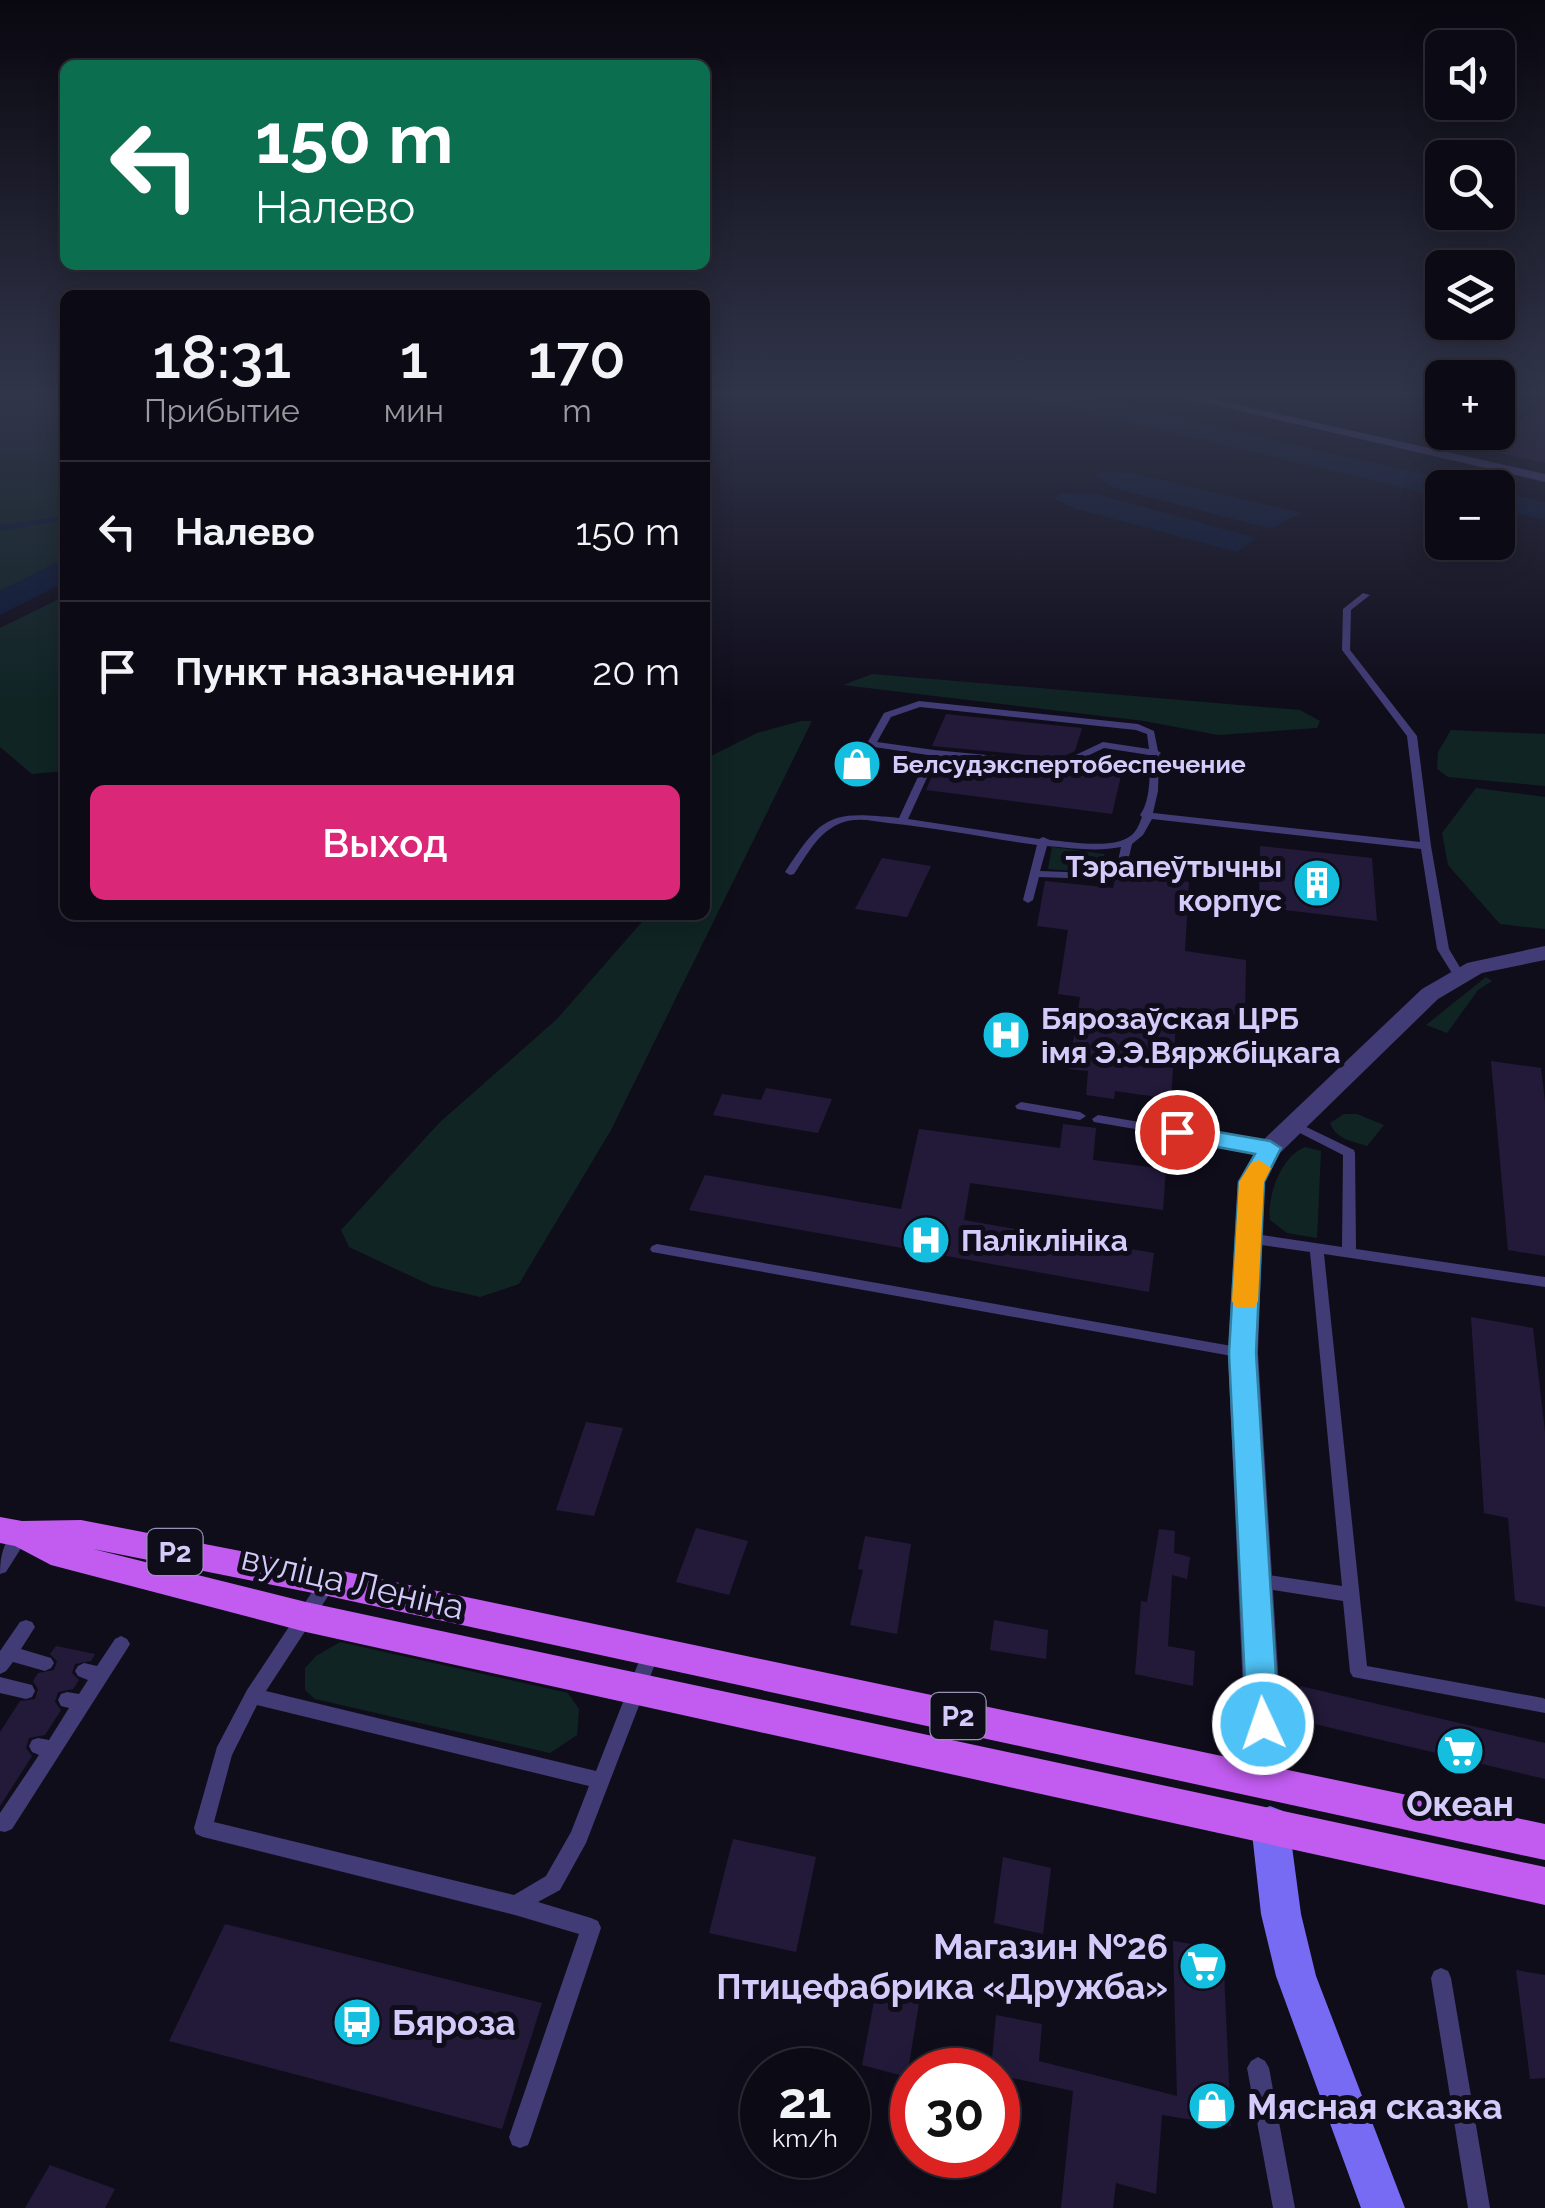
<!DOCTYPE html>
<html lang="ru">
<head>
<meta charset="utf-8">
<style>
	:root { --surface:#0c0a14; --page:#15131d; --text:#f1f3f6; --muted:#9a9aa0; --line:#2c2b34; --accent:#db2777 }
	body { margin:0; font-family:Raleway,sans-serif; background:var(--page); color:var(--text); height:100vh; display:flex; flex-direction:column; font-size:38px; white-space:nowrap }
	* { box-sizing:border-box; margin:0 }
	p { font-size:32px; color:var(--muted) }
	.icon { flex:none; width:55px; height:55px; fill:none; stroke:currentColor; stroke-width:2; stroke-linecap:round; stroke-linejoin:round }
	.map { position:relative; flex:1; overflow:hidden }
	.details { position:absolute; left:60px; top:290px; width:650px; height:630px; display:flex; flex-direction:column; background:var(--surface); border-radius:15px; box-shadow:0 5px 25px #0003,0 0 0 2px var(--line) }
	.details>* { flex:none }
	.guide { position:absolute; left:60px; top:60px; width:650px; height:210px; border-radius:15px; box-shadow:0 5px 25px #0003,0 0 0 2px var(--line); background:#0b6e4f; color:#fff; overflow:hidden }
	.controls { position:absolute; left:1425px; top:30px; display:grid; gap:20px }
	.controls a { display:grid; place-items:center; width:90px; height:90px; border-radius:15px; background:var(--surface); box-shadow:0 5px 25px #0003,0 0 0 2px var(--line); font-size:50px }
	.speed { position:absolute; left:740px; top:2048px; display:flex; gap:20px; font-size:50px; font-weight:700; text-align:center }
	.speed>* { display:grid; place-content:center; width:130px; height:130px; border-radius:50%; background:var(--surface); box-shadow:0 5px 25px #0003,0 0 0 2px var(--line); line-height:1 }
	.speed small { font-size:25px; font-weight:400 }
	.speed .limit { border:15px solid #d22; background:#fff; color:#111 }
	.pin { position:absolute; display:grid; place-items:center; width:85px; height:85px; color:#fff; margin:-42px; border:5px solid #fff; border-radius:50%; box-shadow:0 2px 10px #0007 }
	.me { position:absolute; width:110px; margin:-55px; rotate:357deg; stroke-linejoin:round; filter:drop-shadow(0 0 8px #0008) }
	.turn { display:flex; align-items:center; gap:35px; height:210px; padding:0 30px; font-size:45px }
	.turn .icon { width:130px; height:130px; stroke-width:2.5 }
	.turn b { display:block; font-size:70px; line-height:85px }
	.eta { display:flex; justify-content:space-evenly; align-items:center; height:170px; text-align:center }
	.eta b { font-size:60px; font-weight:600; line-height:70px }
	.button { display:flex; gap:20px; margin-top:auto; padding:20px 30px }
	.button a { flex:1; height:115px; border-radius:15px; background:var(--accent); color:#fff; font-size:40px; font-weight:600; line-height:115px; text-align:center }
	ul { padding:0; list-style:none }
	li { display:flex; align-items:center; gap:30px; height:140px; padding:0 30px; border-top:2px solid var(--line) }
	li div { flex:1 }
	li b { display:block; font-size:38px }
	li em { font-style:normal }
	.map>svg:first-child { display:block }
	.green { fill:#102424 }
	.water { fill:#0c1835 }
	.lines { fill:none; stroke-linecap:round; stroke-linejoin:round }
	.stream { stroke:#0c1835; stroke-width:5 }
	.river { fill:#0c1835; fill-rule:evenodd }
	.building { fill:#231a3a }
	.lane { fill:#413c76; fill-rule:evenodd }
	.street { fill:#413c76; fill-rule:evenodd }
	.secondary { fill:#766bf2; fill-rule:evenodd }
	.primary { fill:#c25cf1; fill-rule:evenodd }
	.route { fill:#4fc3f7; stroke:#337fa1; stroke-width:2.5 }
	.slow { fill:#f59e0b }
	.labels { text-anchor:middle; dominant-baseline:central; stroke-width:10; stroke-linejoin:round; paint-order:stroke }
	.far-poi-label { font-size:25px; font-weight:bold; fill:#d4cbfa; stroke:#100d1b; text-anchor:start }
	.shield { fill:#100d1b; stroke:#9992b7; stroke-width:2.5 }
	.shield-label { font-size:28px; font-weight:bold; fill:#d4cbfa }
	.poi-label { font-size:30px; font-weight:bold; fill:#d4cbfa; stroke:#100d1b; text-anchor:start }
	.near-street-label { font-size:35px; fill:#d4cbfa; stroke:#100d1b }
	.near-poi-label { font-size:35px; font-weight:bold; fill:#d4cbfa; stroke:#100d1b; text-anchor:start }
</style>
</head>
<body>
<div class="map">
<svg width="1545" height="2208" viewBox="0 0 1545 2208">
	<rect width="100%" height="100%" fill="#100d1b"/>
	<g class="green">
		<path d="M 0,393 L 65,393 L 65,559 L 0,591 Z"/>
		<path d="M 65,596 L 65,771 L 32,774 L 0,747 L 0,628 Z"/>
		<path d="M 872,674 L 1300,710 L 1320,721 L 1317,728 L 1218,735 L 1144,721 L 843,685 Z"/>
		<path d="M 801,721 L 812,721 L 611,1130 L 519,1284 L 480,1297 L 432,1286 L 349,1247 L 341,1230 L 439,1123 L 557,1019 L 648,915 L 705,915 L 705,759 L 757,733 Z"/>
		<path d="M 1451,730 L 1545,734 L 1545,786 L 1448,777 L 1437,769 L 1438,752 Z"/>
		<path d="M 1476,788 L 1545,797 L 1545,929 L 1500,924 L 1448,865 L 1442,833 Z"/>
		<path d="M 1052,847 L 1104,854 L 1105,859 L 1083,872 L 1048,869 Z"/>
		<path d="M 1486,977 L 1492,981 L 1478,990 L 1447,1033 L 1426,1025 Z"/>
		<path d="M 1344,1114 L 1357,1114 L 1384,1125 L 1367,1146 C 1352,1141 1336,1139 1330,1123 Z"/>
		<path d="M 1305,1147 L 1321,1151 L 1317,1238 L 1287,1233 L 1270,1220 C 1267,1197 1280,1157 1305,1147 Z"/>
		<path d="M 340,1642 L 568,1693 L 579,1709 L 577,1735 L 550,1753 L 315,1699 L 305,1690 L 305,1668 L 316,1656 Z"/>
	</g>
	<g class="water">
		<path d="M 1100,472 L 1133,473 L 1301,513 L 1271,529 L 1114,488 L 1095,475 Z"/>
		<path d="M 1061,493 L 1097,494 L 1256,538 L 1237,552 L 1076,509 L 1055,499 Z"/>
	</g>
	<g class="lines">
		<path class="stream" d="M 0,528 L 65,518"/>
		<g class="river">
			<path d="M 1024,393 L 1071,393 L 1443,479 L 1457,488 L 1442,488 L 1442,497 L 1037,401 Z"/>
			<path d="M 1498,491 L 1545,502 L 1545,520 L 1498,509 Z"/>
			<path d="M 65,559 L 65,582 L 0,615 L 0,591 Z"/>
		</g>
	</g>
	<g class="building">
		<path d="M 1545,405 L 1545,463 L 1473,447 Z"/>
		<path d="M 946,714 L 1082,728 L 1075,751 L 1060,758 L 932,746 Z"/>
		<path d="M 1096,756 L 1125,759 L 1112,814 L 926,790 L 939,760 L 1062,772 Z"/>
		<path d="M 1260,846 L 1372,858 L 1377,921 L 1259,907 Z"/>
		<path d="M 882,858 L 931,866 L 907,917 L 855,909 Z"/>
		<path d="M 1116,874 L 1189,882 L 1185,951 L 1246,960 L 1245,1016 L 1177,1007 L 1171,1099 L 1115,1091 L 1114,1099 L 1086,1095 L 1088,1071 L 1069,1069 L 1080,997 L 1058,994 L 1068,930 L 1037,926 L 1045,881 L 1113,888 Z"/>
		<path d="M 1491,1061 L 1541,1068 L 1545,1102 L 1545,1256 L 1508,1250 Z"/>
		<path d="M 766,1088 L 832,1099 L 818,1133 L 713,1115 L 722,1094 L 761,1100 Z"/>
		<path d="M 1063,1124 L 1096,1128 L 1093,1160 L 1166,1169 L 1163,1210 L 970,1183 L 964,1220 L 1154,1253 L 1149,1292 L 689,1210 L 705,1175 L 901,1209 L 919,1129 L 1060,1148 Z"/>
		<path d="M 1471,1317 L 1533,1328 L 1545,1432 L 1545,1607 L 1515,1601 L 1508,1518 L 1484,1513 Z"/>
		<path d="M 586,1422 L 623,1428 L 594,1516 L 556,1510 Z"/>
		<path d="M 696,1528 L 748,1541 L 729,1595 L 676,1582 Z"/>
		<path d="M 1159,1529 L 1175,1531 L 1174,1553 L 1190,1557 L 1187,1579 L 1172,1575 L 1168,1646 L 1195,1651 L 1193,1686 L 1135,1674 L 1141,1601 L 1147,1602 Z"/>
		<path d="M 865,1536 L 911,1544 L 897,1634 L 850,1625 L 863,1570 L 858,1569 Z"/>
		<path d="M 994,1620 L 1048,1630 L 1046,1659 L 990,1650 Z"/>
		<path d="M 56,1646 L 95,1654 L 91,1661 L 75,1664 L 72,1673 L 79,1680 L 73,1689 L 58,1692 L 55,1702 L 61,1710 L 45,1735 L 29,1738 L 26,1748 L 32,1756 L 0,1806 L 0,1732 L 20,1701 L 35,1699 L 38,1689 L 33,1681 L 38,1673 L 54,1670 L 57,1661 L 50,1654 Z"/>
		<path d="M 1300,1686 L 1545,1743 L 1545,1779 L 1298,1720 Z"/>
		<path d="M 733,1839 L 816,1857 L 796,1952 L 709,1933 Z"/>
		<path d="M 1003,1857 L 1051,1868 L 1043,1934 L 994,1923 Z"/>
		<path d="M 225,1924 L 542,2003 L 502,2129 L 169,2041 Z"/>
		<path d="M 1173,1941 L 1223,1949 L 1231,2126 L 1162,2115 L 1156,2194 L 1116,2183 L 1113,2208 L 1061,2208 L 1073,2091 L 998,2075 L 998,2070 L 991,2070 L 996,2015 L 1042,2024 L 1039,2061 L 1177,2096 Z"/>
		<path d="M 1516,1970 L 1545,1975 L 1545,2078 L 1530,2079 Z"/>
		<path d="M 879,1975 L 922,1985 L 907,2077 L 862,2065 Z"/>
		<path d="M 50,2165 L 115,2189 L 105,2208 L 25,2208 Z"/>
	</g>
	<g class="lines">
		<g class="lane">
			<path d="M 1363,593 L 1370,595 L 1351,610 L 1350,650 L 1417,736 L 1431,846 L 1449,949 L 1465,976 L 1463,978 L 1455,978 L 1437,949 L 1421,849 L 1152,819 L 1143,835 L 1132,844 L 1127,865 L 1095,879 L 1039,877 L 1033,900 L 1028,903 L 1023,900 L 1037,845 C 987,838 938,828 888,823 C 873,821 856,817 841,823 C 818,832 807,855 794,874 L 790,875 L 785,872 C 823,814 830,811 899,818 L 928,755 L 874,747 L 868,758 L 865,759 L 860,756 L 884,713 L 919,701 L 1138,724 L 1154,731 L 1158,751 L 1161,753 L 1159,755 L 1158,791 L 1153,813 L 1420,842 L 1407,736 L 1342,650 L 1343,609 ZM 920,707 L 1136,730 L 1147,734 L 1149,749 L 1103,742 L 1061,762 L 934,750 L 877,742 L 891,717 ZM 1104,748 L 1149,755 C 1150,774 1151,800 1140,815 L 1142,817 C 1139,825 1136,833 1129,837 C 1111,849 1071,842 1050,840 L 1043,837 L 1039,839 L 908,819 L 937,756 L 1062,768 ZM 1047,846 C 1071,848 1097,852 1121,847 L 1118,861 L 1093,873 L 1040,871 Z"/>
			<path d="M 1021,1102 L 1080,1112 L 1086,1116 L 1080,1120 L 1017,1109 L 1015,1106 Z"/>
			<path d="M 1098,1115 L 1270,1144 L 1276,1148 L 1270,1152 L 1094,1122 L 1092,1119 Z"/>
			<path d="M 1296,1122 L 1354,1150 L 1355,1153 L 1356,1249 L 1545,1277 L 1545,1287 L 1324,1254 L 1367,1666 L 1543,1698 L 1545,1699 L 1545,1713 L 1353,1677 L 1350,1672 L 1343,1601 L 1255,1587 L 1249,1585 L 1247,1580 L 1249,1575 L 1255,1573 L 1342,1586 L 1310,1252 L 1248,1243 L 1243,1241 L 1241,1238 L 1243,1235 L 1248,1233 L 1342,1247 L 1343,1155 L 1292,1129 L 1290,1126 L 1292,1123 Z"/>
			<path d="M 657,1244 L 1243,1348 L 1248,1349 L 1250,1353 L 1248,1357 L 1243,1358 L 652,1252 L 650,1249 L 652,1246 Z"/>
			<path d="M 22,1527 L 28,1529 L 30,1534 L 6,1572 L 0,1574 C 0,1555 4,1536 22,1527 Z"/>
			<path d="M 328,1575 L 334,1577 L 336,1582 L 334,1587 L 266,1691 L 596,1771 L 645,1646 L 651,1643 L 657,1646 L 660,1651 L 586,1843 L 560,1890 L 538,1902 L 591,1918 L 598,1921 L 601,1928 L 531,2137 L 528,2145 L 520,2148 L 512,2145 L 509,2137 L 579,1934 L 515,1915 L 203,1837 L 196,1834 L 194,1828 L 217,1747 L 247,1690 L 322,1577 ZM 257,1705 L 589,1786 L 571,1832 L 546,1876 L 514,1895 L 214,1822 L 232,1755 Z"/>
			<path d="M 26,1620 L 32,1622 L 35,1627 L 21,1649 L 51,1658 L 54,1663 L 51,1668 L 45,1671 L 13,1662 L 6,1671 L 0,1674 L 0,1651 L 20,1622 Z"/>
			<path d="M 121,1636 L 127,1639 L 130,1644 L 127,1649 L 12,1829 L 5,1832 L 0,1831 L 0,1813 L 39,1755 L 32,1752 L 29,1746 L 32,1740 L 38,1738 L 49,1740 L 69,1708 L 61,1706 L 58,1700 L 61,1694 L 67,1692 L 79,1694 L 88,1680 L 78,1676 L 75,1671 L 78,1666 L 84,1663 L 97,1666 L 115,1639 Z"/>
			<path d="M 0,1677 L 32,1685 L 35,1691 L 32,1697 L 26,1699 L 0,1693 Z"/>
			<path d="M 1441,1968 L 1448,1971 L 1451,1978 L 1490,2208 L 1468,2208 L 1431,1978 L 1434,1971 Z"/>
			<path d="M 1258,2057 L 1265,2061 L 1269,2068 L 1295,2208 L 1273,2208 L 1247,2068 L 1251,2061 Z"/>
		</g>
		<g class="street">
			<path d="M 1162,393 L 1185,393 L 1545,474 L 1545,482 Z"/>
			<path d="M 1545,946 L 1545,960 L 1482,973 L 1438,999 L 1280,1153 L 1264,1182 L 1258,1353 L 1285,1781 L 1279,1793 L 1266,1798 L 1253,1793 L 1247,1781 L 1228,1353 L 1238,1182 L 1261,1142 L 1422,989 L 1467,963 Z"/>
		</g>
		<path class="secondary" d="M 1270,1806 L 1283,1811 L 1289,1824 L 1301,1914 L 1316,1976 L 1405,2208 L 1361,2208 L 1276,1976 L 1261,1914 L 1251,1824 L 1257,1811 Z"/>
		<path class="primary" d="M 0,1517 L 22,1521 L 81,1520 L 328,1568 L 1545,1824 L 1545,1860 L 328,1596 L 93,1549 L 306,1602 L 1545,1867 L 1545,1905 L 306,1632 L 51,1565 L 15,1546 L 0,1543 Z"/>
	</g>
	<linearGradient id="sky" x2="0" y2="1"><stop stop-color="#09070f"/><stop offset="0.56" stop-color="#31354a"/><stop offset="1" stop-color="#31354a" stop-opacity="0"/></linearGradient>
	<rect width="1545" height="702" fill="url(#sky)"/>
	<path class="route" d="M 1177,1125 L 1270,1141 L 1281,1148 L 1264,1182 L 1256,1353 L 1279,1724 L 1275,1735 L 1263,1739 L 1251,1735 L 1247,1724 L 1229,1353 L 1239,1182 L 1255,1154 L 1169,1138 L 1165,1132 Z"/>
	<path class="slow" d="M 1259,1160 L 1271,1168 L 1264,1182 L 1258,1301 L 1254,1308 L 1236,1308 L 1232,1301 L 1239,1182 L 1251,1163 Z"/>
	<defs>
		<g id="shop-disc" transform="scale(2.5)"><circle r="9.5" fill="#14bede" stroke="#100d1b"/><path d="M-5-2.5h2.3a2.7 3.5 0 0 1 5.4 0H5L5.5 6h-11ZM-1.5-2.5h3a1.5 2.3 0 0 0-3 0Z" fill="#fff"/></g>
		<g id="building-disc" transform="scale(2.5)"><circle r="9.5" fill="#14bede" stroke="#100d1b"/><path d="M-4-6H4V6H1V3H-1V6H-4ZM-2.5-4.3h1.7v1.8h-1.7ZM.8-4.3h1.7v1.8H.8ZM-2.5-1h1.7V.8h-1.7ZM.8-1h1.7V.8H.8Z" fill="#fff"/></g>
		<g id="hospital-disc" transform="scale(2.5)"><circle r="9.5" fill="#14bede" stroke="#100d1b"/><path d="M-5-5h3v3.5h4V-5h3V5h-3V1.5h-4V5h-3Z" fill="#fff"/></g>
		<g id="supermarket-disc" transform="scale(2.5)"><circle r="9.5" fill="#14bede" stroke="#100d1b"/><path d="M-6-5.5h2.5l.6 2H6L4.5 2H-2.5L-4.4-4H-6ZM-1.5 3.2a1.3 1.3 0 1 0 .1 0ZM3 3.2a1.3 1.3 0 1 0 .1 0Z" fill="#fff"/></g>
		<g id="bus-disc" transform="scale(2.5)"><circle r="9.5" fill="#14bede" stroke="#100d1b"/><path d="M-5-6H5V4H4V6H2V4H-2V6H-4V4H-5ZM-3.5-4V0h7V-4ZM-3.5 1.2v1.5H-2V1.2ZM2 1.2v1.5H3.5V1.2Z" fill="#fff"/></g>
	</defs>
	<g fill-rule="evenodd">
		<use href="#shop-disc" x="857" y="764"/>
		<use href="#building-disc" x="1317" y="883"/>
		<use href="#hospital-disc" x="1006" y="1035"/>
		<use href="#hospital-disc" x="926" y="1240"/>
		<use href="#supermarket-disc" x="1460" y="1751"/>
		<use href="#supermarket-disc" x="1203" y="1966"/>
		<use href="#bus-disc" x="357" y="2022"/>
		<use href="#shop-disc" x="1212" y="2106"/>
	</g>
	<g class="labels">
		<g class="far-poi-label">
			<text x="892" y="764">Белсудэкспертобеспечение</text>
		</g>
		<g class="shield">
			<rect x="147.5" y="1529" width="55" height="46" rx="8"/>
			<rect x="930.5" y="1693" width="55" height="46" rx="8"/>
		</g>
		<g class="shield-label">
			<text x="175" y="1552">Р2</text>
			<text x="958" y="1716">Р2</text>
		</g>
		<g class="poi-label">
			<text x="1282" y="866" text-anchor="end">Тэрапеўтычны<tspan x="1282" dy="34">корпус</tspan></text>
			<text x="1041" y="1018">Бярозаўская ЦРБ<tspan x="1041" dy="34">імя Э.Э.Вяржбіцкага</tspan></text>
			<text x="961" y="1240">Паліклініка</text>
		</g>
		<g class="near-street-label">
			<text transform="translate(353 1582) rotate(13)">вуліца Леніна</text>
		</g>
		<g class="near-poi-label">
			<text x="1460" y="1803" text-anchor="middle">Океан</text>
			<text x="1168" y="1946" text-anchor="end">Магазин №26<tspan x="1168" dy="40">Птицефабрика «Дружба»</tspan></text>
			<text x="392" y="2022">Бяроза</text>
			<text x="1247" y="2106">Мясная сказка</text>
		</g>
	</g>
</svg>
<div class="controls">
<a><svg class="icon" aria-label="sound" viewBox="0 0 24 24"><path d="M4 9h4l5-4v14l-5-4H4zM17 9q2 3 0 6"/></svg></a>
<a><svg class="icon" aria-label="search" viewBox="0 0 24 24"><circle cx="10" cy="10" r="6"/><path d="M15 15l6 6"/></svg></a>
<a><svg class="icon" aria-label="layers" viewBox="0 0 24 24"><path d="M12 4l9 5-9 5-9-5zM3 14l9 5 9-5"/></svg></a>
<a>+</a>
<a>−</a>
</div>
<div class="speed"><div>21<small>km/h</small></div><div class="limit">30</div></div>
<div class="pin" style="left:1177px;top:1132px;background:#d93025"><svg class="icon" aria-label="arrive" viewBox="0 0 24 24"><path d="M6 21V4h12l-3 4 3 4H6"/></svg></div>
<svg class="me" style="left:1263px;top:1724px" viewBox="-20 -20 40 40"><circle r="17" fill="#4fc3f7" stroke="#fff" stroke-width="3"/><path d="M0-11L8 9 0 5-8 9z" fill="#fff"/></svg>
<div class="guide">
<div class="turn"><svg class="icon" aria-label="left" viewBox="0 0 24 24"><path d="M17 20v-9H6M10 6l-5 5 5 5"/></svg><div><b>150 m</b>Налево</div></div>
</div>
<section class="details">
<div class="eta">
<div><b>18:31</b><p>Прибытие</p></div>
<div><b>1</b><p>мин</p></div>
<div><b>170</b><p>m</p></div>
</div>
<ul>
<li><svg class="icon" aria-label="left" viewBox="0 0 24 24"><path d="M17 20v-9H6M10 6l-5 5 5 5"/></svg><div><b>Налево</b></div><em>150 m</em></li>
<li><svg class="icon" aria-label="arrive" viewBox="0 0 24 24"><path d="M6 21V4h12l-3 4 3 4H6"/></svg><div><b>Пункт назначения</b></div><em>20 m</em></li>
</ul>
<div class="button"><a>Выход</a></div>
</section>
</div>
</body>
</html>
